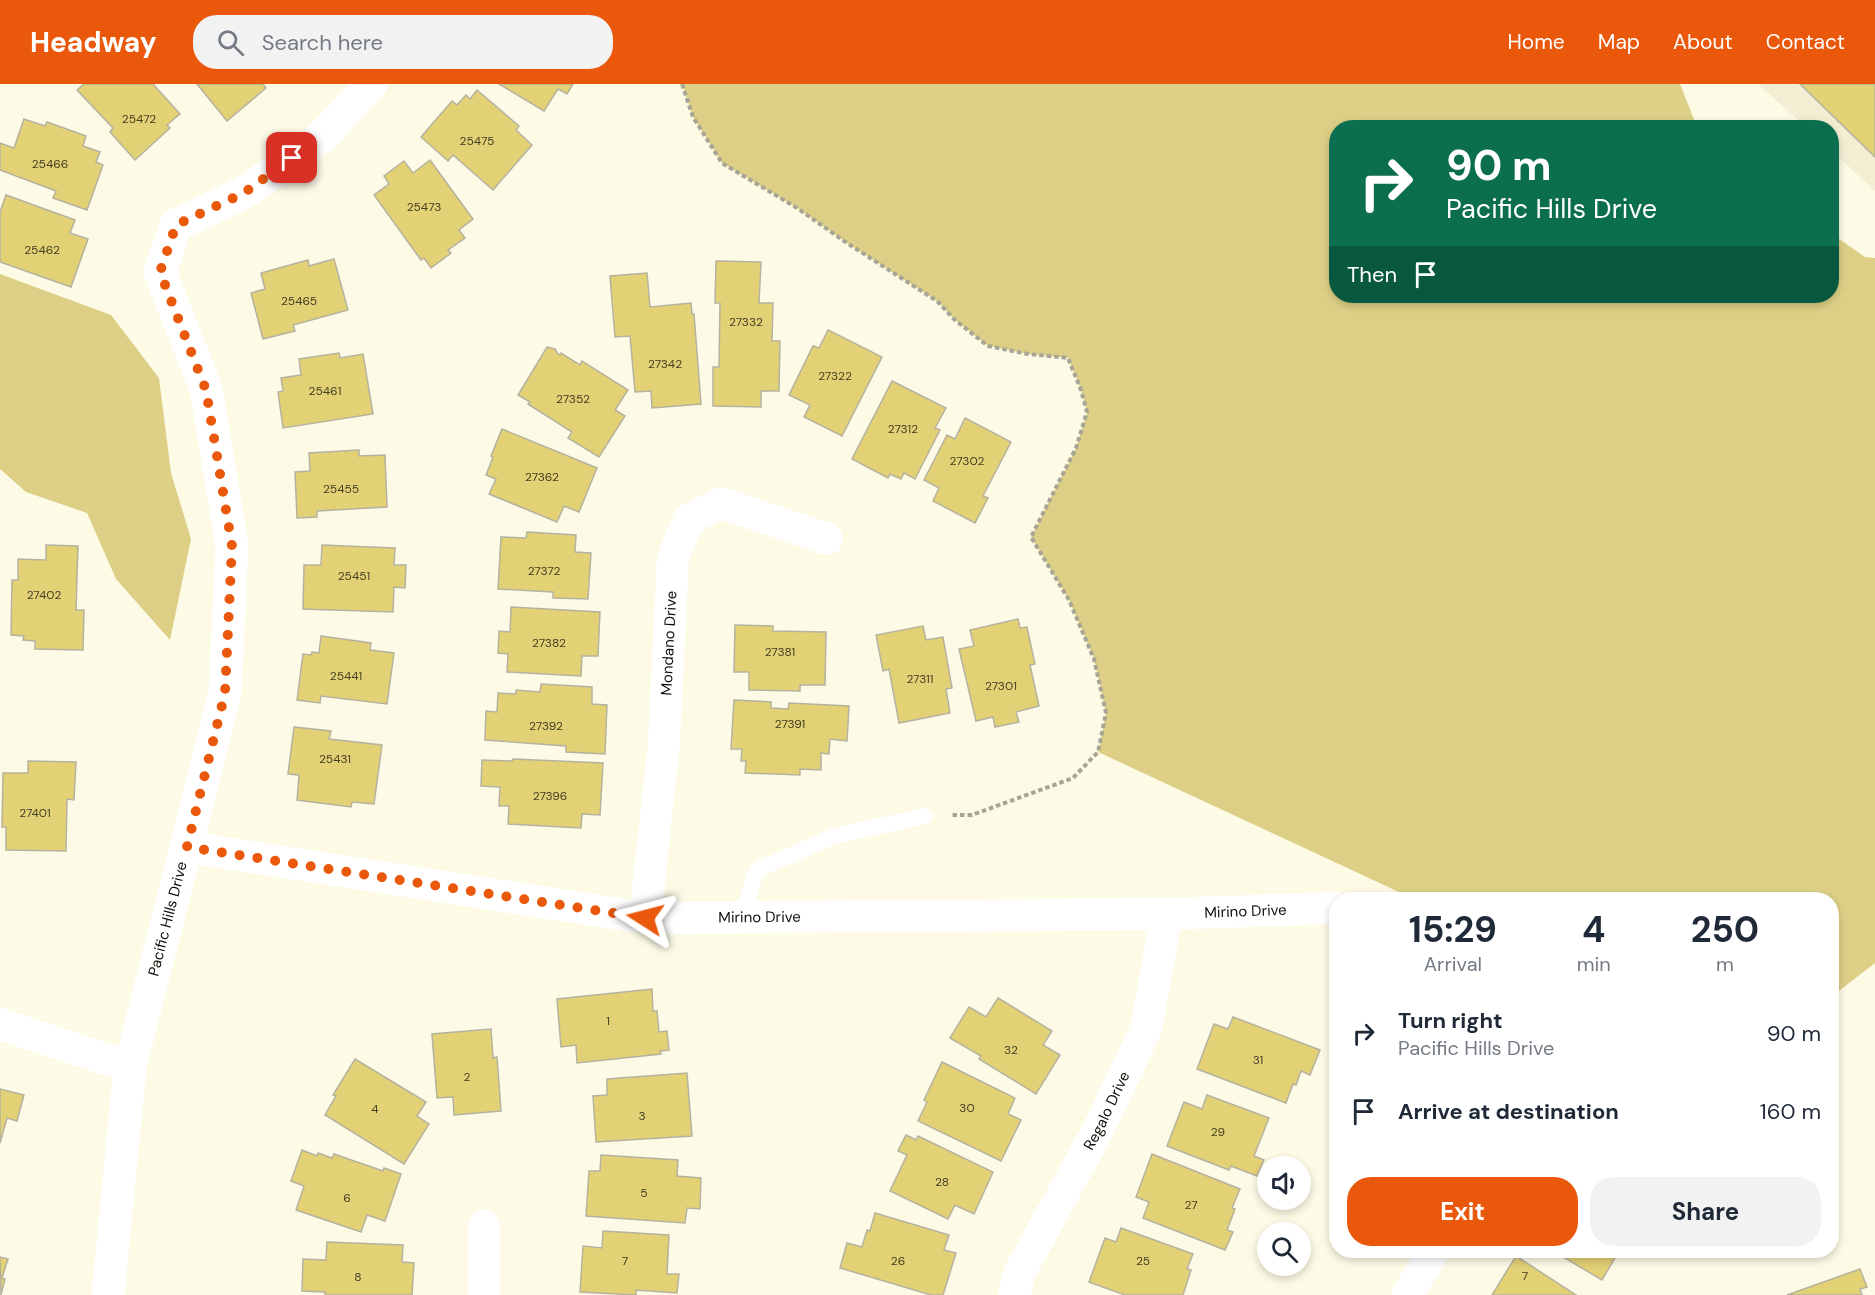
<!DOCTYPE html>
<html lang="en">
<head>
<meta charset="utf-8">
<style>
	:root { --surface:#fff; --page:#f2f2f3; --text:#1f2937; --muted:#747a83; --accent:#ea580c }
	body { margin:0; font-family:"DM Sans",sans-serif; background:var(--page); color:var(--text); height:100vh; display:flex; flex-direction:column; font-size:22px; white-space:nowrap }
	* { box-sizing:border-box; margin:0 }
	p { font-size:20px; color:var(--muted) }
	.icon { flex:none; width:33px; height:33px; fill:none; stroke:currentColor; stroke-width:2; stroke-linecap:round; stroke-linejoin:round }
	.map { position:relative; flex:1; overflow:hidden }
	.panel { position:absolute; left:1329px; top:808px; width:510px; height:366px; display:flex; flex-direction:column; background:var(--surface); border-radius:24px; box-shadow:0 3px 9px #0003 }
	.panel>* { flex:none }
	.hud { position:absolute; left:1329px; top:36px; width:510px; height:183px; border-radius:24px; box-shadow:0 3px 9px #0003; background:#0b6e4f; color:#fff; overflow:hidden }
	.tools { position:absolute; left:1257px; top:1072px; display:grid; gap:12px }
	.tools a { display:grid; place-items:center; width:54px; height:54px; border-radius:50%; background:var(--surface); box-shadow:0 3px 9px #0003; font-size:30px }
	.pin { position:absolute; display:grid; place-items:center; width:51px; height:51px; color:#fff; margin:-26px; border-radius:12px; box-shadow:0 3px 9px #0006 }
	.me { position:absolute; width:66px; margin:-33px; rotate:279deg; stroke-linejoin:round; filter:drop-shadow(0 0 4px #0008) }
	.turn { display:flex; align-items:center; gap:21px; height:126px; padding:0 18px; font-size:27px }
	.turn .icon { width:78px; height:78px; stroke-width:2.5 }
	.turn b { display:block; font-size:42px; line-height:51px }
	.then { display:flex; align-items:center; height:57px; padding:0 18px; background:#0003; gap:12px; font-size:22px }
	.eta { display:flex; justify-content:space-evenly; align-items:center; height:102px; text-align:center }
	.eta b { font-size:36px; font-weight:700; line-height:42px }
	.action { display:flex; gap:12px; margin-top:auto; padding:12px 18px }
	.action a { flex:1; height:69px; border-radius:24px; background:var(--accent); color:#fff; font-size:24px; font-weight:700; line-height:69px; text-align:center }
	.action a+a { background:var(--page); color:var(--text) }
	ul { padding:0; list-style:none }
	li { display:flex; align-items:center; gap:18px; height:78px; padding:0 18px }
	li div { flex:1 }
	li b { display:block; font-size:22px }
	li em { font-style:normal }
	header { display:flex; align-items:center; gap:36px; box-sizing:border-box; height:84px; padding:0 30px; background:var(--accent); color:#fff }
	header strong { font-size:28px }
	nav { display:flex; gap:33px; margin-inline-start:auto; font-size:21px }
	.search { width:420px; height:54px; background:var(--page); display:flex; align-items:center; gap:15px; box-sizing:border-box; padding:0 21px; border-radius:24px; color:var(--muted); font-size:22px }
	.map>svg:first-child { display:block }
	.built { fill:#f3eed3 }
	.green { fill:#ddd086 }
	.building { fill:#e3d175; stroke:#b5b2a0; stroke-width:1.5 }
	.lines { fill:none; stroke-linecap:round; stroke-linejoin:round }
	.path { stroke:#a7a596; stroke-width:4; stroke-dasharray:4.5 3; stroke-linecap:butt }
	.service { stroke:#fff; stroke-width:16 }
	.minor { stroke:#fff; stroke-width:32 }
	.tertiary { stroke:#fff; stroke-width:33 }
	.route { stroke:#ea580c; stroke-width:10; stroke-dasharray:0 18 }
	.labels { text-anchor:middle; dominant-baseline:central; stroke-width:6; stroke-linejoin:round; paint-order:stroke }
	.number-label { font-size:12px; fill:#454024 }
	.street-label { font-size:15px; fill:#100f09; stroke:#fdfae6 }
</style>
</head>
<body>
<header>
<strong>Headway</strong>
<div class="search"><svg class="icon" aria-label="search" viewBox="0 0 24 24"><circle cx="10" cy="10" r="6"/><path d="M15 15l6 6"/></svg>Search here</div>
<nav><a>Home</a><a>Map</a><a>About</a><a>Contact</a></nav>
</header>
<div class="map">
<svg width="1875" height="1211" viewBox="0 0 1875 1211">
	<rect width="100%" height="100%" fill="#fdfae6"/>
	<path class="built" d="M 1758,0 L 1875,0 L 1875,107 L 1832,67 L 1832,44 L 1806,43 Z"/>
	<g class="green">
		<path d="M 682,0 L 1680,0 L 1697,43 L 1336,44 L 1336,212 L 1832,212 L 1832,150 L 1865,173 L 1875,174 L 1875,879 L 1835,910 L 1832,910 L 1832,816 L 1416,816 L 1098,668 L 1106,629 L 1094,575 L 1069,516 L 1031,453 L 1076,364 L 1087,328 L 1081,306 L 1068,274 L 1028,270 L 988,262 L 955,236 L 937,217 L 847,159 L 797,124 L 722,79 L 693,33 Z"/>
		<path d="M 0,190 L 111,231 L 159,294 L 171,389 L 191,455 L 170,556 L 116,495 L 87,429 L 26,408 L 0,385 Z"/>
	</g>
	<g class="building">
		<path d="M 84,0 L 153,0 L 180,30 L 167,41 L 170,44 L 135,76 L 110,48 L 113,44 L 77,6 Z"/>
		<path d="M 197,0 L 263,0 L 266,4 L 227,37 Z"/>
		<path d="M 499,0 L 573,0 L 567,10 L 558,5 L 544,27 Z"/>
		<path d="M 1800,0 L 1875,0 L 1875,73 Z"/>
		<path d="M 477,6 L 519,42 L 516,46 L 532,61 L 493,106 L 453,71 L 448,77 L 421,53 L 452,17 L 457,21 L 466,11 L 470,15 Z"/>
		<path d="M 24,35 L 45,42 L 47,38 L 86,52 L 83,62 L 100,68 L 96,78 L 103,81 L 87,126 L 53,114 L 56,107 L 0,86 L 0,59 L 14,64 Z"/>
		<path d="M 430,76 L 473,135 L 459,146 L 465,154 L 448,166 L 451,169 L 431,184 L 424,174 L 421,176 L 374,111 L 389,100 L 384,92 L 404,77 L 413,89 Z"/>
		<path d="M 6,111 L 75,136 L 70,149 L 88,155 L 71,203 L 0,178 L 0,128 Z"/>
		<path d="M 334,175 L 348,226 L 293,241 L 295,247 L 263,255 L 251,209 L 265,205 L 261,189 L 308,176 L 309,182 Z"/>
		<path d="M 716,177 L 761,178 L 759,219 L 773,219 L 772,257 L 780,257 L 779,307 L 761,307 L 761,323 L 713,322 L 713,283 L 719,283 L 720,219 L 715,219 Z"/>
		<path d="M 647,189 L 650,223 L 691,219 L 692,230 L 694,230 L 701,320 L 652,324 L 651,307 L 635,308 L 630,252 L 615,253 L 610,192 Z"/>
		<path d="M 828,246 L 882,273 L 842,352 L 804,333 L 810,321 L 789,311 L 813,262 L 819,264 Z"/>
		<path d="M 547,263 L 555,265 L 558,270 L 560,271 L 561,269 L 580,281 L 582,277 L 628,306 L 615,326 L 625,332 L 599,373 L 568,354 L 572,348 L 528,320 L 530,318 L 518,311 Z"/>
		<path d="M 339,269 L 340,274 L 363,270 L 373,330 L 283,344 L 278,308 L 283,307 L 281,294 L 301,291 L 299,275 Z"/>
		<path d="M 892,297 L 946,324 L 935,344 L 940,346 L 915,395 L 904,389 L 901,395 L 890,390 L 888,394 L 852,375 Z"/>
		<path d="M 965,334 L 1011,358 L 983,412 L 988,414 L 975,439 L 933,417 L 939,404 L 924,396 L 947,351 L 955,355 Z"/>
		<path d="M 502,345 L 597,384 L 579,428 L 564,422 L 557,438 L 489,410 L 496,395 L 486,391 L 493,373 L 491,372 Z"/>
		<path d="M 359,366 L 359,372 L 385,371 L 387,423 L 317,427 L 317,433 L 297,434 L 295,388 L 310,387 L 309,369 Z"/>
		<path d="M 527,448 L 576,451 L 575,468 L 591,469 L 588,515 L 553,514 L 553,508 L 498,505 L 501,453 L 526,454 Z"/>
		<path d="M 46,461 L 78,462 L 76,526 L 84,526 L 83,566 L 35,565 L 35,557 L 23,556 L 24,552 L 11,551 L 12,496 L 18,496 L 18,475 L 46,476 Z"/>
		<path d="M 322,461 L 395,464 L 394,481 L 406,481 L 405,504 L 394,503 L 393,528 L 303,525 L 304,481 L 321,481 Z"/>
		<path d="M 511,523 L 600,528 L 598,572 L 582,572 L 581,592 L 507,588 L 508,570 L 498,569 L 499,547 L 510,548 Z"/>
		<path d="M 1018,535 L 1020,544 L 1027,543 L 1035,580 L 1030,581 L 1039,622 L 1016,628 L 1019,638 L 995,643 L 993,633 L 976,637 L 959,565 L 974,562 L 970,546 Z"/>
		<path d="M 735,541 L 773,542 L 773,547 L 826,548 L 825,601 L 800,601 L 800,607 L 749,606 L 749,588 L 734,588 Z"/>
		<path d="M 923,542 L 926,556 L 943,553 L 952,604 L 946,605 L 950,629 L 899,639 L 889,585 L 883,587 L 876,551 Z"/>
		<path d="M 321,552 L 371,559 L 370,566 L 394,569 L 387,620 L 321,612 L 320,619 L 297,616 L 303,570 L 311,571 L 312,568 L 319,569 Z"/>
		<path d="M 541,600 L 592,603 L 592,620 L 607,621 L 605,670 L 566,668 L 566,662 L 485,656 L 486,627 L 497,628 L 498,609 L 516,610 L 516,606 L 540,608 Z"/>
		<path d="M 734,616 L 771,618 L 771,624 L 788,625 L 789,619 L 849,622 L 847,657 L 830,655 L 829,670 L 821,669 L 821,686 L 800,685 L 800,691 L 745,689 L 746,677 L 741,677 L 742,665 L 731,665 Z"/>
		<path d="M 294,643 L 331,647 L 329,655 L 382,661 L 374,720 L 352,718 L 351,723 L 297,716 L 299,691 L 288,690 Z"/>
		<path d="M 513,675 L 603,679 L 600,731 L 582,730 L 581,744 L 508,740 L 509,722 L 499,722 L 500,703 L 481,702 L 482,676 L 512,677 Z"/>
		<path d="M 28,677 L 76,678 L 74,716 L 67,715 L 66,767 L 6,766 L 6,743 L 2,743 L 3,689 L 28,689 Z"/>
		<path d="M 652,905 L 653,927 L 657,927 L 659,948 L 667,947 L 669,966 L 660,967 L 661,970 L 577,979 L 576,961 L 561,963 L 557,915 Z"/>
		<path d="M 998,914 L 1052,947 L 1043,961 L 1060,971 L 1036,1010 L 979,975 L 981,972 L 950,954 L 969,923 L 986,933 Z"/>
		<path d="M 1233,933 L 1320,966 L 1310,991 L 1301,987 L 1296,1001 L 1293,1000 L 1286,1019 L 1197,985 L 1214,940 L 1228,945 Z"/>
		<path d="M 491,945 L 493,974 L 497,973 L 501,1027 L 454,1031 L 453,1013 L 437,1014 L 432,950 Z"/>
		<path d="M 355,975 L 426,1018 L 417,1032 L 429,1040 L 404,1080 L 325,1031 L 336,1012 L 333,1011 Z"/>
		<path d="M 942,978 L 1015,1014 L 1008,1030 L 1021,1036 L 1001,1077 L 918,1037 L 927,1018 L 924,1016 Z"/>
		<path d="M 687,989 L 692,1052 L 596,1058 L 593,1012 L 607,1011 L 607,995 Z"/>
		<path d="M 0,1005 L 24,1011 L 17,1037 L 7,1034 L 0,1059 Z"/>
		<path d="M 1207,1011 L 1269,1034 L 1254,1072 L 1264,1076 L 1257,1092 L 1231,1082 L 1229,1086 L 1167,1062 L 1184,1018 L 1202,1025 Z"/>
		<path d="M 906,1051 L 916,1056 L 918,1052 L 993,1088 L 974,1130 L 955,1121 L 948,1135 L 890,1107 L 907,1071 L 898,1067 Z"/>
		<path d="M 302,1066 L 317,1072 L 318,1069 L 332,1074 L 334,1070 L 383,1087 L 384,1084 L 401,1090 L 385,1137 L 367,1131 L 361,1148 L 296,1126 L 304,1102 L 291,1097 Z"/>
		<path d="M 1152,1070 L 1240,1105 L 1232,1124 L 1235,1125 L 1227,1146 L 1233,1148 L 1225,1166 L 1143,1134 L 1149,1118 L 1136,1113 Z"/>
		<path d="M 601,1071 L 678,1076 L 677,1092 L 701,1094 L 700,1125 L 687,1124 L 685,1139 L 586,1132 L 589,1087 L 600,1087 Z"/>
		<path d="M 875,1129 L 949,1151 L 944,1166 L 956,1169 L 943,1211 L 931,1211 L 840,1184 L 847,1159 L 862,1163 L 867,1146 L 870,1147 Z"/>
		<path d="M 1121,1144 L 1193,1170 L 1187,1185 L 1191,1186 L 1183,1211 L 1125,1211 L 1089,1198 L 1105,1154 L 1116,1158 Z"/>
		<path d="M 603,1147 L 669,1151 L 667,1190 L 679,1190 L 677,1209 L 636,1206 L 636,1211 L 580,1208 L 583,1162 L 602,1164 Z"/>
		<path d="M 327,1158 L 403,1161 L 402,1178 L 414,1179 L 412,1211 L 325,1211 L 325,1208 L 302,1207 L 303,1175 L 326,1176 Z"/>
		<path d="M 1553,1167 L 1619,1167 L 1602,1196 Z"/>
		<path d="M 1516,1172 L 1576,1211 L 1492,1211 Z"/>
		<path d="M 0,1173 L 8,1175 L 2,1194 L 5,1195 L 1,1211 Z"/>
		<path d="M 1860,1185 L 1867,1203 L 1860,1205 L 1862,1211 L 1787,1211 Z"/>
	</g>
	<g class="lines">
		<path class="path" d="M 682,0 L 693,33 L 722,79 L 797,124 L 847,159 L 937,217 L 955,236 L 988,262 L 1028,270 L 1068,274 L 1081,306 L 1087,328 L 1076,364 L 1031,453 L 1069,516 L 1094,575 L 1106,629 L 1098,668 L 1073,694 L 972,731 L 950,731"/>
		<path class="service" d="M 741,833 L 757,786 L 834,752 L 925,732"/>
		<g class="minor">
			<path id="s1" d="M 187,763 L 645,834 L 1167,830 L 1336,824"/>
			<path id="s2" d="M 645,834 L 664,659 L 673,473 L 689,435 L 721,419 L 827,455"/>
			<path d="M 0,940 L 130,983"/>
			<path d="M 484,1211 L 484,1142"/>
			<path id="s3" d="M 1014,1211 L 1020,1188 L 1098,1046 L 1146,945 L 1167,830"/>
			<path d="M 1407,1211 L 1434,1167"/>
		</g>
		<path class="tertiary" id="s4" d="M 108,1211 L 130,983 L 225,609 L 232,462 L 206,305 L 160,188 L 176,141 L 244,109 L 324,51 L 371,0"/>
	</g>
	<g class="lines">
		<path class="route" d="M 292,74 L 244,109 L 176,141 L 160,188 L 206,306 L 232,462 L 225,609 L 187,763 L 645,834"/>
	</g>
	<g class="labels">
		<g class="number-label">
			<text x="139" y="35">25472</text>
			<text x="477" y="57">25475</text>
			<text x="50" y="80">25466</text>
			<text x="424" y="123">25473</text>
			<text x="42" y="166">25462</text>
			<text x="299" y="217">25465</text>
			<text x="746" y="238">27332</text>
			<text x="665" y="280">27342</text>
			<text x="835" y="292">27322</text>
			<text x="325" y="307">25461</text>
			<text x="573" y="315">27352</text>
			<text x="903" y="345">27312</text>
			<text x="967" y="377">27302</text>
			<text x="542" y="393">27362</text>
			<text x="341" y="405">25455</text>
			<text x="544" y="487">27372</text>
			<text x="354" y="492">25451</text>
			<text x="44" y="511">27402</text>
			<text x="549" y="559">27382</text>
			<text x="780" y="568">27381</text>
			<text x="346" y="592">25441</text>
			<text x="920" y="595">27311</text>
			<text x="1001" y="602">27301</text>
			<text x="790" y="640">27391</text>
			<text x="546" y="642">27392</text>
			<text x="335" y="675">25431</text>
			<text x="550" y="712">27396</text>
			<text x="35" y="729">27401</text>
			<text x="608" y="937">1</text>
			<text x="1011" y="966">32</text>
			<text x="1258" y="976">31</text>
			<text x="467" y="993">2</text>
			<text x="967" y="1024">30</text>
			<text x="375" y="1025">4</text>
			<text x="642" y="1032">3</text>
			<text x="1218" y="1048">29</text>
			<text x="942" y="1098">28</text>
			<text x="644" y="1109">5</text>
			<text x="347" y="1114">6</text>
			<text x="1191" y="1121">27</text>
			<text x="625" y="1177">7</text>
			<text x="898" y="1177">26</text>
			<text x="1143" y="1177">25</text>
			<text x="1525" y="1192">7</text>
			<text x="358" y="1193">8</text>
		</g>
		<g class="street-label">
			<text stroke="none"><textPath href="#s2" startOffset="276">Mondano Drive</textPath></text>
			<text stroke="none"><textPath href="#s1" startOffset="1064">Mirino Drive</textPath></text>
			<text stroke="none"><textPath href="#s1" startOffset="578">Mirino Drive</textPath></text>
			<text stroke="none"><textPath href="#s4" startOffset="382">Pacific Hills Drive</textPath></text>
			<text stroke="none"><textPath href="#s3" startOffset="207">Regalo Drive</textPath></text>
		</g>
	</g>
</svg>
<div class="tools">
<a><svg class="icon" aria-label="sound" viewBox="0 0 24 24"><path d="M4 9h4l5-4v14l-5-4H4zM17 9q2 3 0 6"/></svg></a>
<a><svg class="icon" aria-label="search" viewBox="0 0 24 24"><circle cx="10" cy="10" r="6"/><path d="M15 15l6 6"/></svg></a>
</div>
<div class="pin" style="left:292px;top:74px;background:#d93025"><svg class="icon" aria-label="arrive" viewBox="0 0 24 24"><path d="M6 21V4h12l-3 4 3 4H6"/></svg></div>
<svg class="me" style="left:645px;top:834px" viewBox="-20 -20 40 40"><path d="M0-17L14 15 0 8-14 15z" fill="#ea580c" stroke="#fff" stroke-width="4"/></svg>
<div class="hud">
<div class="turn"><svg class="icon" aria-label="right" viewBox="0 0 24 24"><path d="M7 20v-9h11M14 6l5 5-5 5"/></svg><div><b>90 m</b>Pacific Hills Drive</div></div>
<div class="then">Then<svg class="icon" aria-label="arrive" viewBox="0 0 24 24"><path d="M6 21V4h12l-3 4 3 4H6"/></svg></div>
</div>
<section class="panel">
<div class="eta">
<div><b>15:29</b><p>Arrival</p></div>
<div><b>4</b><p>min</p></div>
<div><b>250</b><p>m</p></div>
</div>
<ul>
<li><svg class="icon" aria-label="right" viewBox="0 0 24 24"><path d="M7 20v-9h11M14 6l5 5-5 5"/></svg><div><b>Turn right</b><p>Pacific Hills Drive</p></div><em>90 m</em></li>
<li><svg class="icon" aria-label="arrive" viewBox="0 0 24 24"><path d="M6 21V4h12l-3 4 3 4H6"/></svg><div><b>Arrive at destination</b></div><em>160 m</em></li>
</ul>
<div class="action"><a>Exit</a><a>Share</a></div>
</section>
</div>
</body>
</html>
